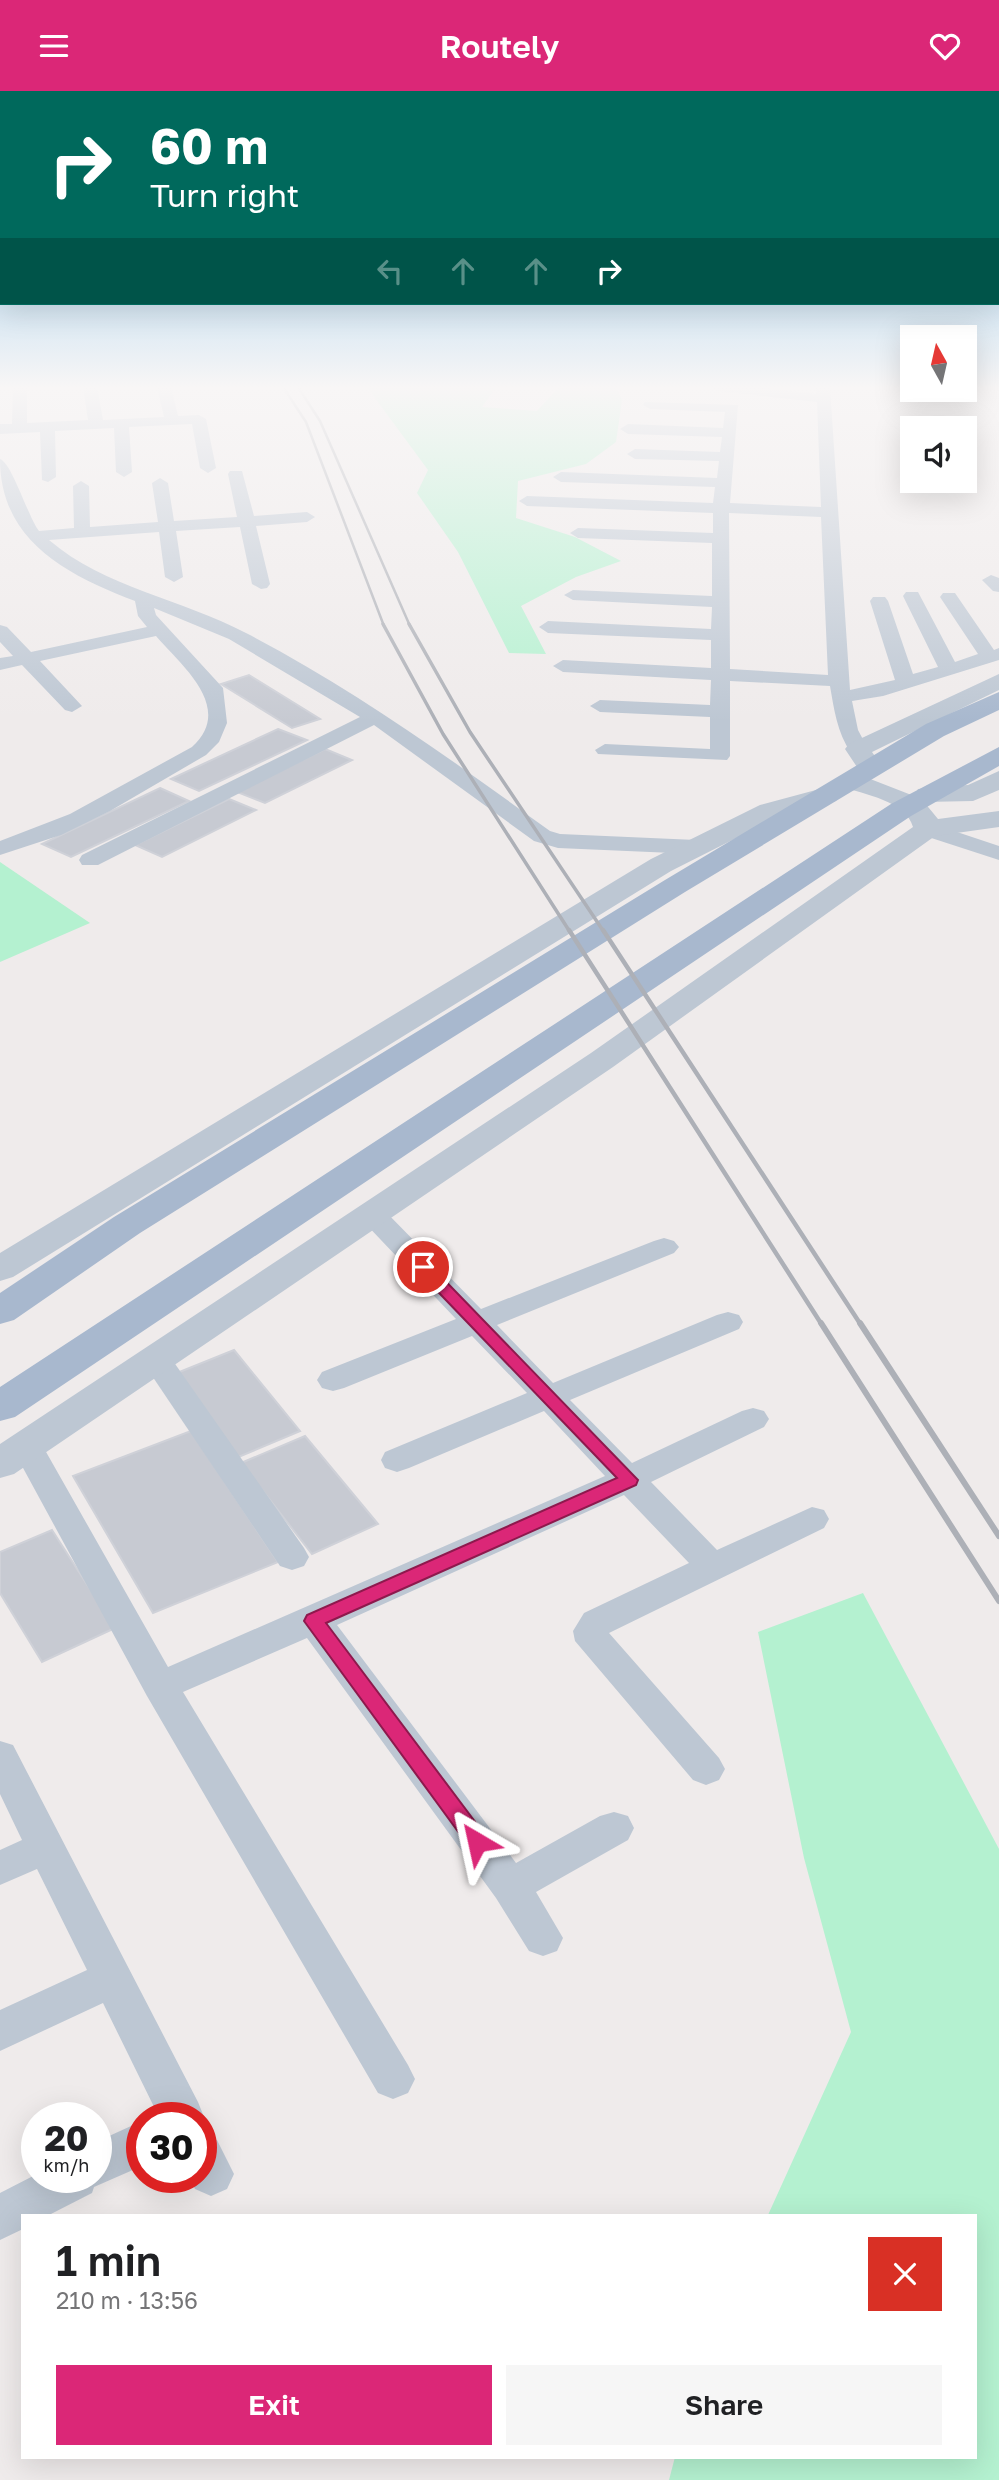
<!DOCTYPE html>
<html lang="en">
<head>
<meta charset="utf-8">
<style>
	:root { --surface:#fff; --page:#f6f6f6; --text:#202124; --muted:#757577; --accent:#db2777 }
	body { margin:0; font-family:"Golos Text",sans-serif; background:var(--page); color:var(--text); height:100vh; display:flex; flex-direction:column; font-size:26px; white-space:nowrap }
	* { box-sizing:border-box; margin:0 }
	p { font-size:23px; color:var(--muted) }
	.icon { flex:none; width:38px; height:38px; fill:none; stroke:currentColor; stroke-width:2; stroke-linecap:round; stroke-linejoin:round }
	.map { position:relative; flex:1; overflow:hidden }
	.drawer { position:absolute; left:21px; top:2123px; width:956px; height:245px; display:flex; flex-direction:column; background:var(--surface); border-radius:0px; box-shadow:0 7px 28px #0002 }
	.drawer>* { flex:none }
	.top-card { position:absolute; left:0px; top:0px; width:999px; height:214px; box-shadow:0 7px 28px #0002; background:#00695c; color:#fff; overflow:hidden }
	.needle { width:46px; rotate:352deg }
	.fabs { position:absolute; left:900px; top:234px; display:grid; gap:14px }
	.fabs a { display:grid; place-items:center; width:77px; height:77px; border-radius:0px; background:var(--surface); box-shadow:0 7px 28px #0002; font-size:35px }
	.speed { position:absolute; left:21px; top:2011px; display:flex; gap:14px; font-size:35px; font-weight:700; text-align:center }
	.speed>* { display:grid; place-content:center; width:91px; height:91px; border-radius:50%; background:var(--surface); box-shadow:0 7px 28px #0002; line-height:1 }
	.speed small { font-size:18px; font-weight:400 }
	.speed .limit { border:10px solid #d22; background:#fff; color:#111 }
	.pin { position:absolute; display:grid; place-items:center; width:60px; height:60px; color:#fff; margin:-30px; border:4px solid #fff; border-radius:50%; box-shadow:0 2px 7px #0007 }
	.me { position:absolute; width:77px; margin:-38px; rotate:324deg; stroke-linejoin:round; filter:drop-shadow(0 0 5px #0008) }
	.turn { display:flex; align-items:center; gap:24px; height:147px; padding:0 35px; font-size:32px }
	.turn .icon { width:91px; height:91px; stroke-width:2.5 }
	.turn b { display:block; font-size:49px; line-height:60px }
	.lanes { display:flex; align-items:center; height:66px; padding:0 35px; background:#0003; justify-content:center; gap:35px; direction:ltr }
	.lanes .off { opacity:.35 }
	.round { display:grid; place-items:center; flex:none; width:74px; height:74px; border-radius:0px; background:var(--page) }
	.headline { display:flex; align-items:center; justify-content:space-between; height:119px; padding:0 35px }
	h1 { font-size:42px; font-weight:600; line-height:52px }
	.action { display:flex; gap:14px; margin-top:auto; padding:14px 35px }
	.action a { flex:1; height:80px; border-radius:0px; background:var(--accent); color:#fff; font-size:28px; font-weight:600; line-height:80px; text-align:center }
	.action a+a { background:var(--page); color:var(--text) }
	header { display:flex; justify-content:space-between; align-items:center; height:91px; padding:0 35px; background:var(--accent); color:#fff; font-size:32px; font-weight:600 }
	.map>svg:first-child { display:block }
	.green { fill:#b4f1d0 }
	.building { fill:#c7cad2; stroke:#cfd1d8; stroke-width:2 }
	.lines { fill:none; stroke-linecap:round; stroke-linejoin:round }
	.minor { fill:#bdc7d3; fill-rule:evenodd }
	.tertiary { fill:#bdc7d3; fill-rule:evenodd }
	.primary { fill:#a8b8ce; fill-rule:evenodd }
	.rail-far3 { stroke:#adb0b7; stroke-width:2.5 }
	.rail-far2 { stroke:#adb0b7; stroke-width:3.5 }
	.rail-far1 { stroke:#adb0b7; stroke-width:4.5 }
	.rail { stroke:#adb0b7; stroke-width:6 }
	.route { fill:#db2777; stroke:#8e194d; stroke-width:2 }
</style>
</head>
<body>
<header><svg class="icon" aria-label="menu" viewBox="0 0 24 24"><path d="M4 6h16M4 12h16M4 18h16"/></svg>Routely<svg class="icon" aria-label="heart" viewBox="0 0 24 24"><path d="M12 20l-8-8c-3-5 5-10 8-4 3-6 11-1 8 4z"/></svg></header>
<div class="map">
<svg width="999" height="2389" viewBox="0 0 999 2389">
	<rect width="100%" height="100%" fill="#efebeb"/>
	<g class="green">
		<path d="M 367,296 L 496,296 L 482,316 L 537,320 L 559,296 L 616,296 L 622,309 L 616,351 L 586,373 L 518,390 L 516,427 L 575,446 L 621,470 L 576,486 L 521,515 L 546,563 L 509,562 L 458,461 L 417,402 L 428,379 Z"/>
		<path d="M 0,771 L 90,832 L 0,871 Z"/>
		<path d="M 863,1502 L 999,1758 L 999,2389 L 669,2389 L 675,2366 L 975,2366 L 975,2124 L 768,2124 L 851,1941 L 804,1767 L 758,1541 Z"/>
	</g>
	<g class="building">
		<path d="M 249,584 L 320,628 L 292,637 L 221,593 Z"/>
		<path d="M 278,638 L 307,649 L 199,700 L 171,688 Z"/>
		<path d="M 325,658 L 352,669 L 265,712 L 237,701 Z"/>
		<path d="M 160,697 L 189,710 L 71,766 L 42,753 Z"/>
		<path d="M 229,708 L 256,719 L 162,766 L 135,754 Z"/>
		<path d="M 234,1259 L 300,1340 L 236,1367 L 172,1284 Z"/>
		<path d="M 191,1340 L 278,1471 L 153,1522 L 73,1385 Z"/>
		<path d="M 305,1345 L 378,1433 L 312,1463 L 241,1372 Z"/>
		<path d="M 52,1439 L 115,1537 L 42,1571 L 0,1502 L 0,1461 Z"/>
	</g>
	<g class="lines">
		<g class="minor">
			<path d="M 13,296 L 27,296 L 27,332 L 88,329 L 83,296 L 97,296 L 103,329 L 164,326 L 157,296 L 171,296 L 178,325 L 199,324 L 206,328 L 216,377 L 208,382 L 200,377 L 192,333 L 129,336 L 132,381 L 124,386 L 116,381 L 114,337 L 55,340 L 56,386 L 48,391 L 42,389 L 40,341 L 0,343 L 0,333 L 12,333 Z"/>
			<path d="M 711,296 L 758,296 L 816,303 L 816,296 L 830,296 L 850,599 L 895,589 L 870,510 L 873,506 L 885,506 L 888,510 L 913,583 L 938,576 L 903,505 L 906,501 L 918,501 L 955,571 L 978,563 L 940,506 L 943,502 L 955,502 L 994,559 L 999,557 L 999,569 L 883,605 L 852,610 L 858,639 L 868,658 L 865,662 L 851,662 C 837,641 834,618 830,595 L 730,590 L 730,665 L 727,669 L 598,663 L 595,659 L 605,653 L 710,658 L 710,626 L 600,621 L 590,615 L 600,609 L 710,614 L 711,589 L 563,581 L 553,575 L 563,569 L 711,577 L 711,549 L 548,542 L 539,536 L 548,530 L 711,538 L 712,516 L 573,509 L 564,504 L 573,499 L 712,505 L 712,452 L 578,447 L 570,442 L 578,437 L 713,442 L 713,422 L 527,415 L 519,410 L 527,405 L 713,412 L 715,396 L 561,391 L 553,386 L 561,381 L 717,387 L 719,370 L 635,368 L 627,363 L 635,358 L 720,361 L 722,346 L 628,343 L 620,338 L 628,333 L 723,337 L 725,321 L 650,318 L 643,314 L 645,311 L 738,314 L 730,412 L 821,416 L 817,311 L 718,300 ZM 729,422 L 821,426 L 828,584 L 730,578 Z"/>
			<path d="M 0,368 C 12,372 28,426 39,440 L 74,437 L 73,395 L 81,390 L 89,395 L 90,436 L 158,431 L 152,392 L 160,387 L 168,392 L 174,430 L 237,426 L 228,383 L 230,380 L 242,380 L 254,425 L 307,421 L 315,426 L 307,431 L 256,435 L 270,493 L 267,497 L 261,498 L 252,493 L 240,436 L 176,440 L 183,486 L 174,491 L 165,486 L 159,441 L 49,449 C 105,497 182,508 246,542 C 354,598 452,669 550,740 L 560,743 L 696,749 L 707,756 L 696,763 L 558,757 L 534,750 L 374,634 L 98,774 L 82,774 L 79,769 L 82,764 L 360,626 L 229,548 L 154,517 L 156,524 L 223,597 L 227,632 L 219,651 L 206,664 L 110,720 L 61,744 L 0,764 L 0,750 L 70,723 L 192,656 C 235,617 182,575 156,545 L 40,570 L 82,615 L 72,621 L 65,619 L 22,574 L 0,579 L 0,567 L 13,565 L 0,551 L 0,534 L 7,536 L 31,561 L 147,536 L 138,525 L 135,510 C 67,484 0,450 0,368 Z"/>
			<path d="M 991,484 L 999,487 L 999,501 L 993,500 L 982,489 Z"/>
			<path d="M 927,731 L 999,755 L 999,769 L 919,743 L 916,738 L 919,733 Z"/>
			<path d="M 372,1114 L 382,1117 L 481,1218 L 654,1150 L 664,1147 L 674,1150 L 679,1156 L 674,1162 L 497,1234 L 553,1292 L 717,1224 L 728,1221 L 739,1224 L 743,1231 L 739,1238 L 570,1309 L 632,1372 L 742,1320 L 753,1317 L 764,1320 L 769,1328 L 764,1336 L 651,1391 L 717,1459 L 812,1416 L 824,1419 L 829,1428 L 824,1437 L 609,1542 L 719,1667 L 725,1678 L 719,1689 L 706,1694 L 693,1689 L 575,1550 L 573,1540 L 584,1522 L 689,1472 L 624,1404 L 337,1534 L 516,1772 L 600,1725 L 614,1721 L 628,1725 L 634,1737 L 628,1749 L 536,1801 L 563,1847 L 557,1860 L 543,1865 L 529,1860 L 496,1807 L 307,1547 L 183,1601 L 408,1974 L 415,1988 L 408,2002 L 393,2008 L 378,2002 L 147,1605 L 10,1353 L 15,1345 L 26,1342 L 37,1345 L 168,1576 L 605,1385 L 544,1320 L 409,1377 L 397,1381 L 385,1377 L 381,1369 L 385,1361 L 527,1302 L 472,1245 L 344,1297 L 333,1300 L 322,1297 L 317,1289 L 322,1281 L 456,1228 L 362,1129 L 358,1123 L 362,1117 Z"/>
			<path d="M 155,1257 L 166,1260 L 304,1457 L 309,1466 L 304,1475 L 292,1479 L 280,1475 L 140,1267 L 144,1260 Z"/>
			<path d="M 0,1650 L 13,1654 L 198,2011 L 204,2026 L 201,2032 L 201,2026 L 159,2026 L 103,1912 L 0,1960 L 0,1919 L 87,1879 L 37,1778 L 0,1794 L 0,1759 L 22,1749 L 0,1703 Z"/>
			<path d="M 142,2030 L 142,2075 L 94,2096 L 92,2102 L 49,2124 L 23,2124 L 23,2138 L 0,2149 L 0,2102 L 37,2083 L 37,2086 L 96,2086 L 96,2051 Z"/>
			<path d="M 201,2043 L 217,2049 L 234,2083 L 227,2098 L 211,2105 L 195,2098 L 189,2086 L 201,2086 Z"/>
		</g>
		<g class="tertiary">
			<path d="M 999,583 L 999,599 L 872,661 L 883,677 L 879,682 L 861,682 L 845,658 L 849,653 Z"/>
			<path d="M 999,680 L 999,699 L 973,710 L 924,711 L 938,728 L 999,720 L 999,736 L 935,745 L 613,976 L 14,1383 L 0,1387 L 0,1353 L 591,962 L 913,736 C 906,710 864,703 842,696 L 838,690 L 842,684 L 860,684 L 914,705 L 918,698 L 968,694 Z"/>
			<path d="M 827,696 L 836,698 L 840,704 L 836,710 L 778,726 L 671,780 L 13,1186 L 0,1190 L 0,1162 L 651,768 L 760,714 Z"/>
		</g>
		<g class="primary">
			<path d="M 999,601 L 999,619 L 944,645 L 685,801 L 140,1142 L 14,1229 L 0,1233 L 0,1202 L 114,1126 L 665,789 L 926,633 Z"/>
			<path d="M 999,656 L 999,675 L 911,725 L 15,1326 L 0,1330 L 0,1296 L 891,713 Z"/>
		</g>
		<g class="rail-far3">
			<path d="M 283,296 L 306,331 L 384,535"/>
			<path d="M 298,296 L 320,330 L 410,535"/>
		</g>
		<g class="rail-far2">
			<path d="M 383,533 L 443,643 L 570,841"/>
			<path d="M 409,533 L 470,641 L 604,841"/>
		</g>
		<g class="rail-far1">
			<path d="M 569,839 L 822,1234"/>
			<path d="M 603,839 L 861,1234"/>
		</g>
		<g class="rail">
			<path d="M 821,1232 L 999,1510"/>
			<path d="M 860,1232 L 999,1445"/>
		</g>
	</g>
	<linearGradient id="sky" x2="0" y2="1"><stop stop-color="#7dc0ec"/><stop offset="0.47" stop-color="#f8f6f6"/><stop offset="1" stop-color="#f8f6f6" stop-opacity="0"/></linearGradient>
	<rect width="999" height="631" fill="url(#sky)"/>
	<path class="route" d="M 423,1171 L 429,1173 L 638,1389 L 636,1394 L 326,1532 L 485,1744 L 488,1751 L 485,1757 L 477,1759 L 470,1757 L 304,1530 L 307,1524 L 617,1387 L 418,1180 L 418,1173 Z"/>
</svg>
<div class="fabs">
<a><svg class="needle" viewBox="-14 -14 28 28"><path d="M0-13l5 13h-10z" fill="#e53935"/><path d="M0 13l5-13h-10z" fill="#757577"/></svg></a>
<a><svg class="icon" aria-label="sound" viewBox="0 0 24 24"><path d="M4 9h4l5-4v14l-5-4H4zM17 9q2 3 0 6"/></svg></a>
</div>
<div class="speed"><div>20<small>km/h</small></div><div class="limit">30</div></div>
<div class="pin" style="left:423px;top:1176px;background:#d93025"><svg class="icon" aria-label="arrive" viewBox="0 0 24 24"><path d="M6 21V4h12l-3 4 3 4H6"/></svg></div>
<svg class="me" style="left:477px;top:1751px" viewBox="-20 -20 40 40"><path d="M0-17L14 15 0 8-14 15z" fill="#db2777" stroke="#fff" stroke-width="4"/></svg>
<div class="top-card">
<div class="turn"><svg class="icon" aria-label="right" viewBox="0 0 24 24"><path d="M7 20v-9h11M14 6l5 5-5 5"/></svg><div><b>60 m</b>Turn right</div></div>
<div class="lanes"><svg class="icon off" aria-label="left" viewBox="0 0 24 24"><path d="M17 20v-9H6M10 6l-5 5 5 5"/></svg><svg class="icon off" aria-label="ahead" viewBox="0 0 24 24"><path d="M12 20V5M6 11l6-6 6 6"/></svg><svg class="icon off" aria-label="ahead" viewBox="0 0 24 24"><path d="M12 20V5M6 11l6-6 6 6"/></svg><svg class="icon" aria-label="right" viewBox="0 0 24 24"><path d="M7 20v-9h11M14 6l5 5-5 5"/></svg></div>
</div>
<section class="drawer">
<div class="headline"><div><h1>1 min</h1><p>210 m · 13:56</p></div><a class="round" style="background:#d93025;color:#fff"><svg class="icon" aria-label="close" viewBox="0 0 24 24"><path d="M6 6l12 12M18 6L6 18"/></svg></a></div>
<div class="action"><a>Exit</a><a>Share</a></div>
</section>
</div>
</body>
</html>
